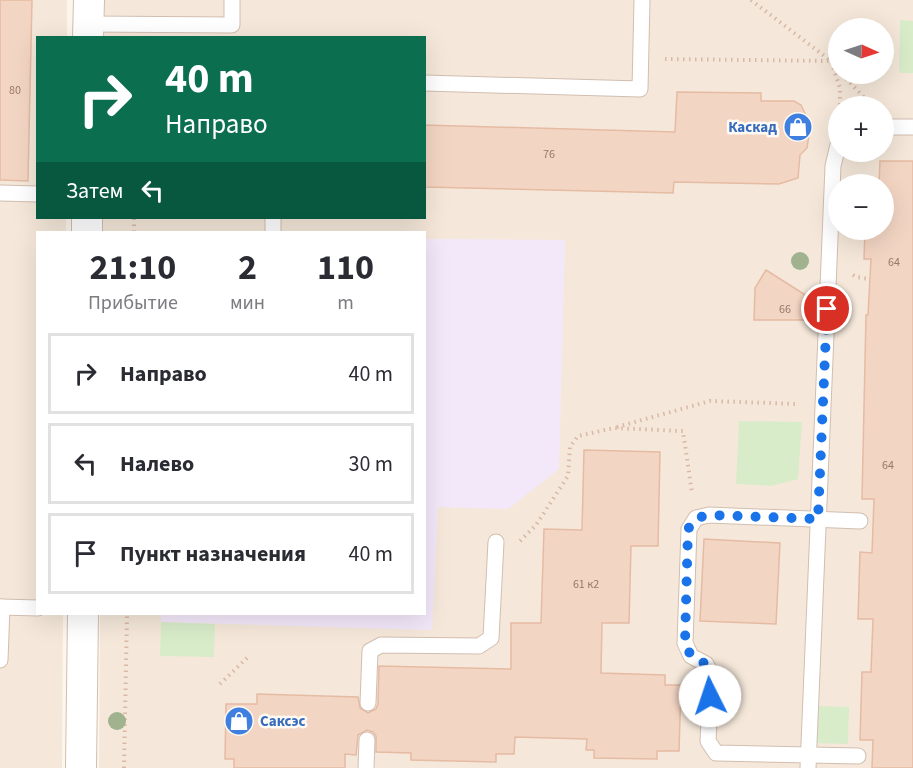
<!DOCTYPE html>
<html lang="ru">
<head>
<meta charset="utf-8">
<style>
	:root { --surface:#fff; --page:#f2f2f3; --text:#2b2b33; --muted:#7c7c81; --line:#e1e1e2 }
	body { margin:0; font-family:"Source Sans 3",sans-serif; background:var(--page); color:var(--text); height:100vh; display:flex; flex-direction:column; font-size:22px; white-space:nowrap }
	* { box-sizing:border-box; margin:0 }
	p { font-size:20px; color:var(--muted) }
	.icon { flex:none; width:33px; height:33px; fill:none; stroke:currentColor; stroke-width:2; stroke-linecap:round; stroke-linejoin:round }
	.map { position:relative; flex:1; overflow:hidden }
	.details { position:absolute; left:36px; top:231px; width:390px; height:384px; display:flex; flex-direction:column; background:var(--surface); border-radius:0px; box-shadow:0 6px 24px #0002 }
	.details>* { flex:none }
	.top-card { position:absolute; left:36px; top:36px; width:390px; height:183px; border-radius:0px; box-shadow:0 6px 24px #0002; background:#0b6e4f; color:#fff; overflow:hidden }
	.needle { width:39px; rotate:93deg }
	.controls { position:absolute; left:828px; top:18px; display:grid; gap:12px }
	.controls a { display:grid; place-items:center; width:66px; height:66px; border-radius:50%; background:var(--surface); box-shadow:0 6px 24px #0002; font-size:30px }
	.pin { position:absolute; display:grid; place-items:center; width:51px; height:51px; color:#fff; margin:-26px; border:3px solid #fff; border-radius:50%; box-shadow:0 2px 6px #0007 }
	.me { position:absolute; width:66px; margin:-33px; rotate:356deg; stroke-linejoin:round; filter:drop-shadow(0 0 4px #0008) }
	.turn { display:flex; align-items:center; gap:21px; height:126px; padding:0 30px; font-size:27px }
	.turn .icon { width:78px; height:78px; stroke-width:2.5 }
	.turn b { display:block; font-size:42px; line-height:51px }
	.then { display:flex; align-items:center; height:57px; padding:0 30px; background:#0003; gap:12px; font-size:22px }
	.eta { display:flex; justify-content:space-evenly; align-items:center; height:102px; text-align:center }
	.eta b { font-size:36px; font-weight:700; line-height:42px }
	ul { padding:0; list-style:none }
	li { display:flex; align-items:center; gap:18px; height:81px; margin:0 12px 9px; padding:0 18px; border:3px solid var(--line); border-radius:0px }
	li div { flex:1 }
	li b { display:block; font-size:22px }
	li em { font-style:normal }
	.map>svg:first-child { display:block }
	.residential { fill:#f5e8da; fill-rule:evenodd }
	.education { fill:#f3e8fa }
	.green { fill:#d8ecc9 }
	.building { fill:#f3d5c3; stroke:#e6bba3; stroke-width:1.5 }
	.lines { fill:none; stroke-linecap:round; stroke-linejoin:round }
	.lane-casing { stroke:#d1beb0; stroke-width:17 }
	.street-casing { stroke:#d1beb0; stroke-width:32 }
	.path { stroke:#d9b8a5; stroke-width:4; stroke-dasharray:1.5 4.5; stroke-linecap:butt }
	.lane { stroke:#fff; stroke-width:15 }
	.street { stroke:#fff; stroke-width:30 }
	.tree { fill:#a0b28e }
	.route { stroke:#1a73e8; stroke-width:10; stroke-dasharray:0 18 }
	.labels { text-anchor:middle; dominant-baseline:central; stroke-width:5; stroke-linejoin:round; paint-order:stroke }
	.number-label { font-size:12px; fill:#987a6a }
	.shop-label { font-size:15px; font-weight:bold; fill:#366cbe; stroke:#fffaf3; text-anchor:end }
</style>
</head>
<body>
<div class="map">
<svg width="913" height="768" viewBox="0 0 913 768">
	<rect width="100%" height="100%" fill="#fdf6ec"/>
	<g class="residential">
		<path d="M 0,0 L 67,0 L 67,37 L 38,38 L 38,218 L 66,218 L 66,232 L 38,232 L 38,614 L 63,614 L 62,768 L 0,768 Z"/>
		<path d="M 104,0 L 913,0 L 913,768 L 99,768 L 100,614 L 424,614 L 424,232 L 102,232 L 102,218 L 424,218 L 424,38 L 103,37 ZM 838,28 L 884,28 L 884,74 L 838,74 ZM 838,106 L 884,106 L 884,152 L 838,152 ZM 838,184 L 884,184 L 884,230 L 838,230 Z"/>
	</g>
	<path class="education" d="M 425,239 L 565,240 L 559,469 L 508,509 L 438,507 L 432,630 L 161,622 L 161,614 L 424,614 Z"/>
	<g class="green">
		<path d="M 900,20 L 913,21 L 913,73 L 899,73 Z"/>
		<path d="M 739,421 L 802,422 L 798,479 L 771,486 L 736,484 Z"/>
		<path d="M 161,622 L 215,624 L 214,657 L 160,656 Z"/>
		<path d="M 818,706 L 849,707 L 848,744 L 816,743 Z"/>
	</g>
	<g class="building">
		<path d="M 0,0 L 32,0 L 28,181 L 0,180 Z"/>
		<path d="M 677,92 L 761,93 L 761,101 L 794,101 L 801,105 L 809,122 L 809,135 L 807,148 L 800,155 L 798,178 L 779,184 L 674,182 L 673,193 L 424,187 L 424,125 L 675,132 Z"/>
		<path d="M 880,161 L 913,161 L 913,768 L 872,768 L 873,740 L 860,740 L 862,672 L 871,672 L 873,619 L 858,619 L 860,552 L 872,553 L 874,499 L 862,499 L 866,315 L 868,315 L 871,259 L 864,259 L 865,230 L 884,230 L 884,184 L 879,184 Z"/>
		<path d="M 766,270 L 818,303 L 817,320 L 754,320 L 755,288 Z"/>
		<path d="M 584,450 L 660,452 L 658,546 L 631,546 L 629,623 L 602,623 L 601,673 L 665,675 L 665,685 L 681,685 L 679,751 L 657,751 L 657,759 L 594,758 L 594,750 L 586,750 L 587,739 L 515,737 L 514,754 L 496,754 L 496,762 L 411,760 L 411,753 L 376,752 L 376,736 L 373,732 L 367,730 L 358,735 L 356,755 L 345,754 L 345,768 L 234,768 L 234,759 L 225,759 L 226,704 L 257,704 L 257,694 L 358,697 L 360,708 L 368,713 L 376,709 L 378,704 L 379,666 L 511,669 L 511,623 L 541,623 L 544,529 L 582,530 Z"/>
		<path d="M 704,539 L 780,543 L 776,624 L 700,621 Z"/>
	</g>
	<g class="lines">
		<g class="lane-casing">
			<g id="lane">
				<path d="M 89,24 L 232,25 L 232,0"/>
				<path d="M 424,83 L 640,89 L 642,0"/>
				<path d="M 884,127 L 913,127"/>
				<path d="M 0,193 L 38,194"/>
				<path d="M 273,232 L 273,218"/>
				<path d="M 0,607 L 38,608"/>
				<path d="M 0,660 L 2,607"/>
				<path d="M 368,703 L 370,651 L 381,645 L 479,646 L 491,638 L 496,542"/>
				<path d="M 858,756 L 716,753 L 708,741 L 711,674 L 706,664 L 691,656 L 685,643 L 689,529 L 696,518 L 709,515 L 860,521"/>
				<path d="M 366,768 L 367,740"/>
				<path d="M 808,768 L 833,166 L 838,145"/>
			</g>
		</g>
		<g class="street-casing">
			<g id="street">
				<path d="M 88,38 L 89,0"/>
				<path d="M 87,232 L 87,218"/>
				<path d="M 81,768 L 83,614"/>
			</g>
		</g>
		<g class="path">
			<path d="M 751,0 L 831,61 L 840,88 L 840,106"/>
			<path d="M 665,59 L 831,61 L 838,69"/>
			<path d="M 842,74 L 872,106"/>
			<path d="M 134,232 L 134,218"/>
			<path d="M 853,275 L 856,277 L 870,279"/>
			<path d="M 617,427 L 710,401 L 798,404"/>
			<path d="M 520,541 L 536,525 L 568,476 L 570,447 L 578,436 L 614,428 L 683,431 L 692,493"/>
			<path d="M 220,684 L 249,656"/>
			<path d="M 124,768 L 127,614"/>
		</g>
		<use href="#lane" class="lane"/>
		<use href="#street" class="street"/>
	</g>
	<g class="tree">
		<circle cx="800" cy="261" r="9"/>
		<circle cx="117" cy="721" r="9"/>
	</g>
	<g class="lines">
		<path class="route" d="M 710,696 C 712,672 715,667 691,656 L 685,643 L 688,529 L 696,518 L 709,515 L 818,519 L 827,309"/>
	</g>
	<defs>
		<g id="shop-disc" transform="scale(1.5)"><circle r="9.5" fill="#3f7fe0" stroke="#fffaf3"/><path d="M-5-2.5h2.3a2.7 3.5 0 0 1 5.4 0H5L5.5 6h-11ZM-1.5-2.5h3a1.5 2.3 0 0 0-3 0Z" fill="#fff"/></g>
	</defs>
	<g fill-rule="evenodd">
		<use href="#shop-disc" x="798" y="127"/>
		<use href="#shop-disc" x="239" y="721"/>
	</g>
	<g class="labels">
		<g class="number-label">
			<text x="15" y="90">80</text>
			<text x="549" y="154">76</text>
			<text x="894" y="262">64</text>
			<text x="785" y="309">66</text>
			<text x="888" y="465">64</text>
			<text x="586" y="584">61 к2</text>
		</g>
		<g class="shop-label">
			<text x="777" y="127">Каскад</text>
			<text x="260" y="721" text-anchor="start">Саксэс</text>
		</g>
	</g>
</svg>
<div class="controls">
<a><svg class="needle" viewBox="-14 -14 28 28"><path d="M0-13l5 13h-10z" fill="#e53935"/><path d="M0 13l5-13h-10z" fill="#7c7c81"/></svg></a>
<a>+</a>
<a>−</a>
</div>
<div class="pin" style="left:827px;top:309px;background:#d93025"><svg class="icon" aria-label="arrive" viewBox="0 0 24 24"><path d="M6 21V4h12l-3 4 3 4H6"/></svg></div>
<svg class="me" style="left:710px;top:696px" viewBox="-20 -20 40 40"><circle r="19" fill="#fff"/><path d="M0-13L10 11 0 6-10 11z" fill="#1a73e8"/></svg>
<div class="top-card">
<div class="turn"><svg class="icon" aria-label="right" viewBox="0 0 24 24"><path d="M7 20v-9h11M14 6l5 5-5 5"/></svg><div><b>40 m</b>Направо</div></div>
<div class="then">Затем<svg class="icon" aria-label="left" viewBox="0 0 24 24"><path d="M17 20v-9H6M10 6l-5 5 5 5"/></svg></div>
</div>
<section class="details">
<div class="eta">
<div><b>21:10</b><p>Прибытие</p></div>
<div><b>2</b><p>мин</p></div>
<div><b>110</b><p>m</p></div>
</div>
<ul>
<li><svg class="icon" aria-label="right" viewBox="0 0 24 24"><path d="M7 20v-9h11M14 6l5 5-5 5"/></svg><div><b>Направо</b></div><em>40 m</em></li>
<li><svg class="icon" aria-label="left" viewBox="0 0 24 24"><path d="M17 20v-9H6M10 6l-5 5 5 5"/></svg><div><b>Налево</b></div><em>30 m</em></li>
<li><svg class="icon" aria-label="arrive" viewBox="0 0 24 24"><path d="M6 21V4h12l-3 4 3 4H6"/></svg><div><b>Пункт назначения</b></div><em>40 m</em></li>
</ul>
</section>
</div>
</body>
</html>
